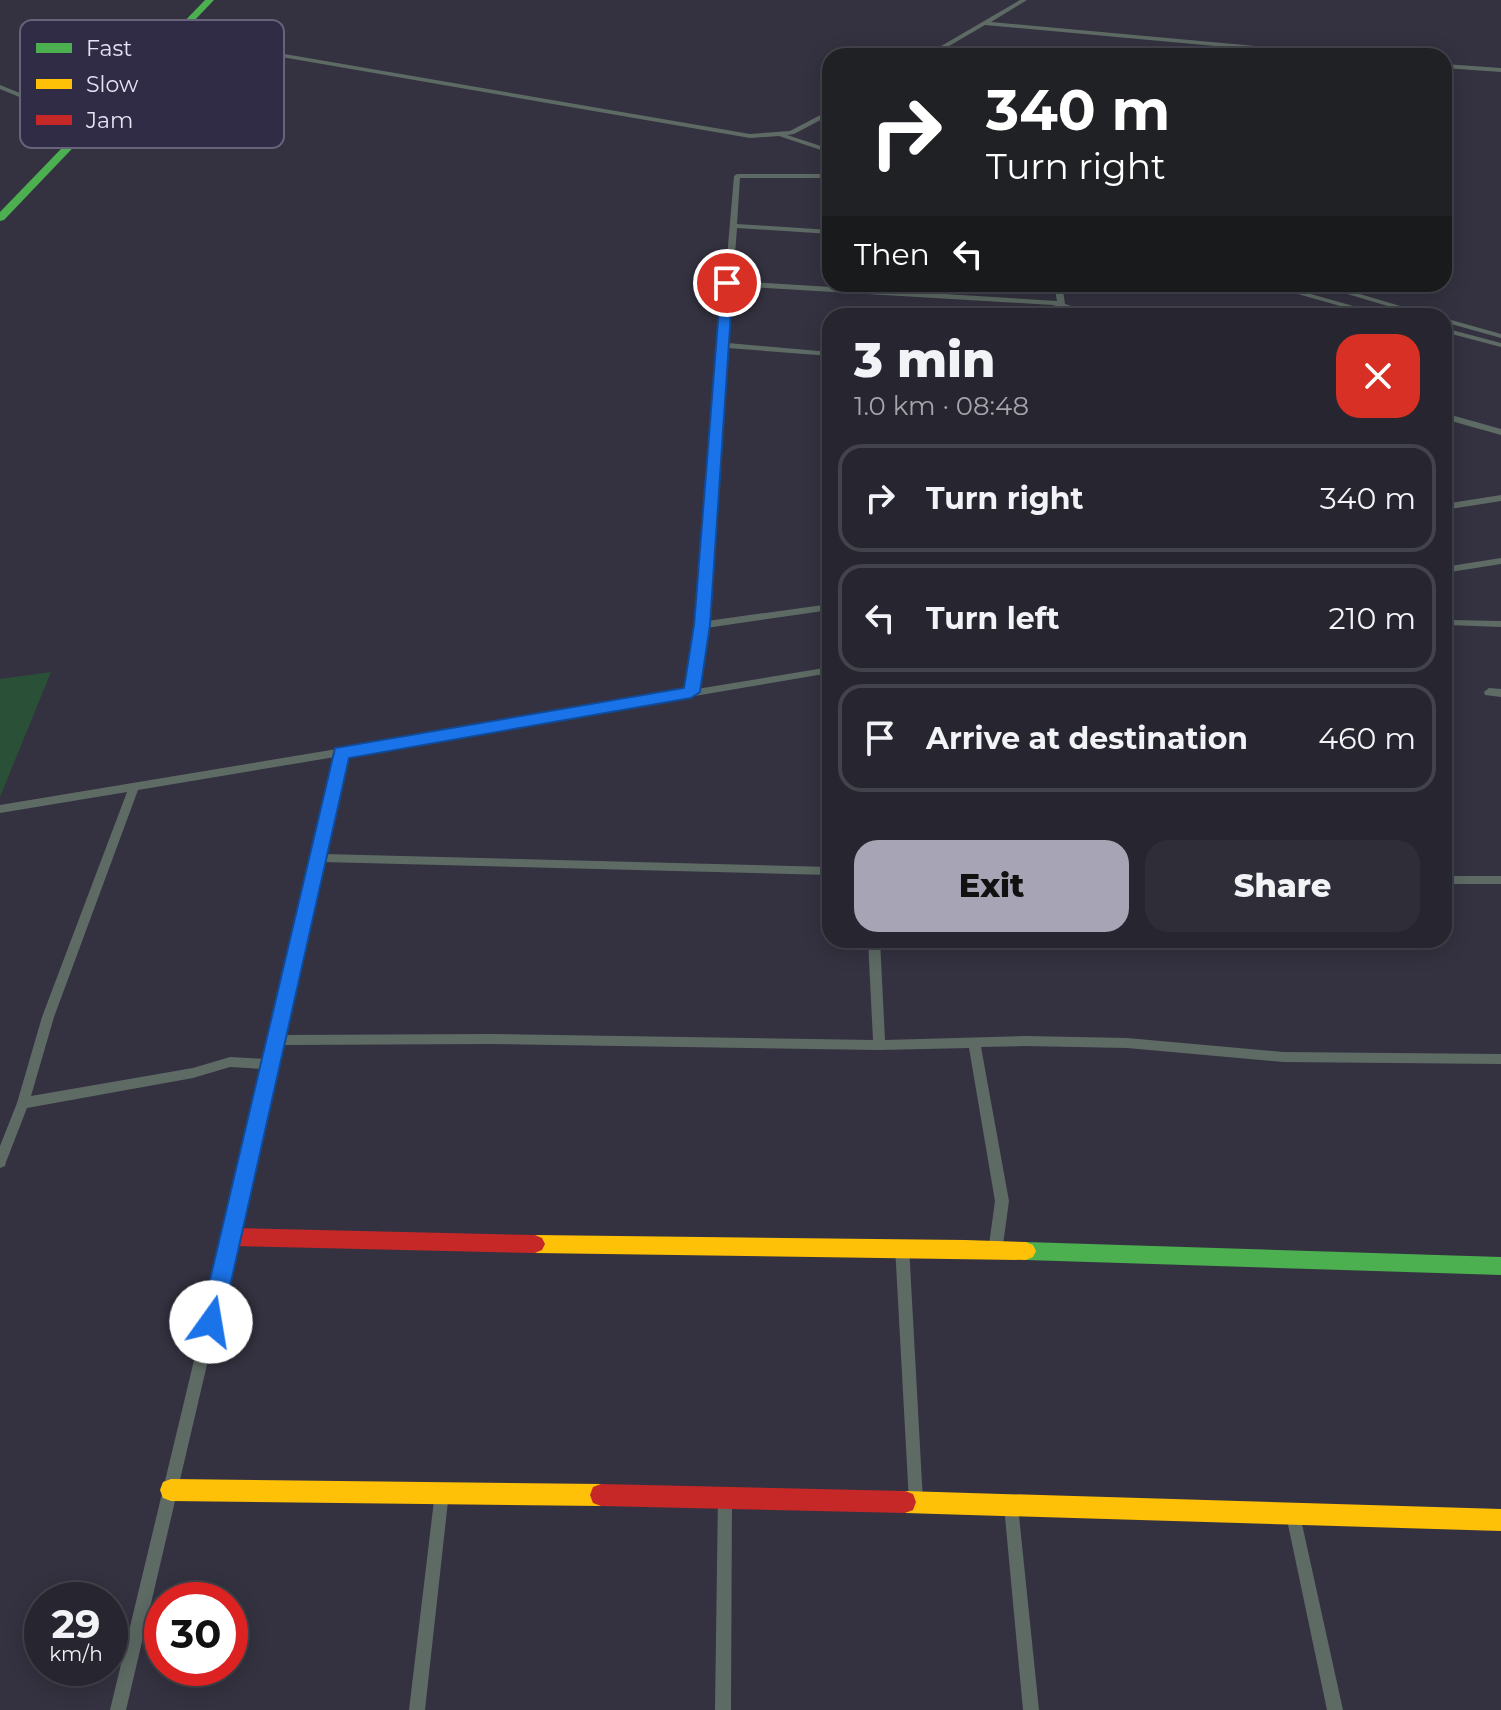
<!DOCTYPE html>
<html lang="en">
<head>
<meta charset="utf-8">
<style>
	:root { --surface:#272630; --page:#2f2e38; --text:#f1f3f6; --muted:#a4a5ab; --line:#43434c; --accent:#a7a5b5 }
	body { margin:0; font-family:Montserrat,sans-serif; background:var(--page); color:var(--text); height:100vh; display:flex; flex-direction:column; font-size:30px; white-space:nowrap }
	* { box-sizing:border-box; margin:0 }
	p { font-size:26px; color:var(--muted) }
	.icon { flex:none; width:44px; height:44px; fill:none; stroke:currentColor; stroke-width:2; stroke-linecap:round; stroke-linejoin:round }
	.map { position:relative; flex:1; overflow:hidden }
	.drawer { position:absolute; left:822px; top:308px; width:630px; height:640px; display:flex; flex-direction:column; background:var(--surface); border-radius:24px; box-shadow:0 4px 20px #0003,0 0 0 2px var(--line) }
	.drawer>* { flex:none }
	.hud { position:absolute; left:822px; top:48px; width:630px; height:244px; border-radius:24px; box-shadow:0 4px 20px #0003,0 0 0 2px var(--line); background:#202124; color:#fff; overflow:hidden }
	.speed { position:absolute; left:24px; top:1582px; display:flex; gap:16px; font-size:40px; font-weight:700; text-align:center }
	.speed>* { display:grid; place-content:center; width:104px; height:104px; border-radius:50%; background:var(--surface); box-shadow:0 4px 20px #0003,0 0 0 2px var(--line); line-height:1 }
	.speed small { font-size:20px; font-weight:400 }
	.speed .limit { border:12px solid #d22; background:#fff; color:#111 }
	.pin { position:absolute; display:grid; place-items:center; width:68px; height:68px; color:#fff; margin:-34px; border:4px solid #fff; border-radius:50%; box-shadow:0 2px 8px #0007 }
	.me { position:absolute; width:88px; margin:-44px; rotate:13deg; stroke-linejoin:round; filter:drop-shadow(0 0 6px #0008) }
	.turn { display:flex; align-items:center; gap:28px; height:168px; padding:0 32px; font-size:36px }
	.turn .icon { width:104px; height:104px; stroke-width:2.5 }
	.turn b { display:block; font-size:56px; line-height:68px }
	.then { display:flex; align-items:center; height:76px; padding:0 32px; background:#0003; gap:16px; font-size:30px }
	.round { display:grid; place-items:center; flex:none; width:84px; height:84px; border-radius:24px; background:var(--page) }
	.overview { display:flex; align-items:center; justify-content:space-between; height:136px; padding:0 32px }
	h1 { font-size:48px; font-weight:800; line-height:60px }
	.cta { display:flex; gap:16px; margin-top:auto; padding:16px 32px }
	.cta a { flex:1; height:92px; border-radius:24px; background:var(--accent); color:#111; font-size:32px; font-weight:800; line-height:92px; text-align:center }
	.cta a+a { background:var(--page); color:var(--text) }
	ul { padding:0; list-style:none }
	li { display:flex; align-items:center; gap:24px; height:108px; margin:0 16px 12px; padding:0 16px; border:4px solid var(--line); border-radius:24px }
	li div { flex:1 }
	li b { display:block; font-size:30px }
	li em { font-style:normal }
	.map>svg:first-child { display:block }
	.green { fill:#2a5038 }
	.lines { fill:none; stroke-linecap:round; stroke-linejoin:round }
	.street { fill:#5e6b65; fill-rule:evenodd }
	.fast { fill:#4caf50; fill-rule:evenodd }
	.slow { fill:#ffc107; fill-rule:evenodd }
	.jam { fill:#c62828; fill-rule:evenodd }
	.route { fill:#1a73e8; stroke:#114b97; stroke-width:2 }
	.key { fill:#302c46; stroke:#66637a; stroke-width:2 }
	.key-label { font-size:22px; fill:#e5e3f4 }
</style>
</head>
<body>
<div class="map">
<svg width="1501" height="1710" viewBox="0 0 1501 1710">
	<rect width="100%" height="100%" fill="#343240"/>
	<path class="green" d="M 51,672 L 0,797 L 0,679 Z"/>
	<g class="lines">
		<g class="street">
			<path d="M 1020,0 L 1027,0 L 991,22 L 1345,54 L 1348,56 L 1324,56 L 985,25 L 932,56 L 924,56 Z"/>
			<path d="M 174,35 L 750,134 L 790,131 L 830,110 L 830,115 L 794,134 L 787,135 L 830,149 L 830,153 L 779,136 L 750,138 L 172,38 L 172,36 Z"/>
			<path d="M 1444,64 L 1501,68 L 1501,72 L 1444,68 Z"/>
			<path d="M 0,85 L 72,114 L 96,121 L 93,123 L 68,117 L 0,89 Z"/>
			<path d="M 830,174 L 830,178 L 740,178 L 737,224 L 830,230 L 830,234 L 737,228 L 733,281 L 1057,301 L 1054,284 L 1062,284 L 1065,304 L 1102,316 L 1090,316 L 1066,309 L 1067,316 L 1059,316 L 1058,307 L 1053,305 L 732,286 L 728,343 L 830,352 L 830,356 L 728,348 L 707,621 L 830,604 L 830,610 L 706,628 L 697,689 L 830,667 L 830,673 L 346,755 L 324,854 L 830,867 L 830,875 L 322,862 L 284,1035 L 491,1034 L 873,1040 L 868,940 L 880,940 L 885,1040 L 1025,1036 L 1127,1038 L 1283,1052 L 1501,1054 L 1501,1064 L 1283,1062 L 1127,1048 L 1025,1046 L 981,1047 L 1009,1201 L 1002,1252 L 1000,1256 L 995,1258 L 990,1256 L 988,1252 L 995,1201 L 969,1048 L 879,1050 L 491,1044 L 282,1045 L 126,1710 L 110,1710 L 264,1069 L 230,1067 L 193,1078 L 27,1108 L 6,1162 L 5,1166 L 0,1168 L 0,1146 L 17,1103 L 42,1017 L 127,792 L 0,813 L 0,805 L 686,691 L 697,625 L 720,347 L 718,345 L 720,343 L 725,285 L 723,283 L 725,281 L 734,176 L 737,174 ZM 335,757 L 267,1059 L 230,1057 L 193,1068 L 31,1096 L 54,1017 L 138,790 Z"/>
			<path d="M 1262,284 L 1275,284 L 1389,316 L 1376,316 Z"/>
			<path d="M 1314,284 L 1326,284 L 1434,316 L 1421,316 Z"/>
			<path d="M 1444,318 L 1501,334 L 1501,338 L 1444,322 Z"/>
			<path d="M 1444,328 L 1501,343 L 1501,347 L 1444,332 Z"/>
			<path d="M 1444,413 L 1501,429 L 1501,435 L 1444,419 Z"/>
			<path d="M 1501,495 L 1501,501 L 1444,510 L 1444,504 Z"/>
			<path d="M 1501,558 L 1501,564 L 1444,573 L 1444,567 Z"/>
			<path d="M 1451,620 L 1501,621 L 1501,627 L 1448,625 L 1446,623 L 1448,621 Z"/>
			<path d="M 1489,688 L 1501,689 L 1501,697 L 1485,695 L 1484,692 Z"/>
			<rect x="1444" y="876" width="57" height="8"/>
			<path d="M 902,1240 L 907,1242 L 909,1246 L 923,1502 L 921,1507 L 916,1509 L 911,1507 L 909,1502 L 895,1246 L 897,1242 Z"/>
			<path d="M 442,1485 L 447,1487 L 449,1492 L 425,1710 L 409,1710 L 435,1492 L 437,1487 Z"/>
			<path d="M 725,1489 L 730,1491 L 732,1496 L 731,1710 L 715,1710 L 718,1496 L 720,1491 Z"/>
			<path d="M 1011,1499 L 1016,1501 L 1018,1506 L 1039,1710 L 1023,1710 L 1004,1506 L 1006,1501 Z"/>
			<path d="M 1293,1508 L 1298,1510 L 1300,1515 L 1343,1710 L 1327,1710 L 1286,1515 L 1288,1510 Z"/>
		</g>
		<g class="fast">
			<path d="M 205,0 L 214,0 L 4,220 L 0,221 L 0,212 Z"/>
			<path d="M 1026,1242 L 1501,1257 L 1501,1275 L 1026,1260 L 1019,1257 L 1016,1251 L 1019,1245 Z"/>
		</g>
		<g class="slow">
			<path d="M 535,1235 L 965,1240 L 1026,1242 L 1033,1245 L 1036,1251 L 1033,1257 L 1026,1260 L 535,1253 L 528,1250 L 525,1244 L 528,1238 Z"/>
			<path d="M 171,1479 L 601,1484 L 609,1487 L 612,1495 L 609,1503 L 601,1506 L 171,1501 L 163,1498 L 160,1490 L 163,1482 Z"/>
			<path d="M 905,1491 L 1501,1509 L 1501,1531 L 905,1513 L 897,1510 L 894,1502 L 897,1494 Z"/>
		</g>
		<g class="jam">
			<path d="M 231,1228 L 535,1235 L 542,1238 L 545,1244 L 542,1250 L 535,1253 L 231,1246 L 224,1243 L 221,1237 L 224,1231 Z"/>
			<path d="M 601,1484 L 905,1491 L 913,1494 L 916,1502 L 913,1510 L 905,1513 L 601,1506 L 593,1503 L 590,1495 L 593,1487 Z"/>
		</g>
	</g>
	<path class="route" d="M 727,280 L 733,283 L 710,625 L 700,692 L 691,698 L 349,758 L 222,1322 L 219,1329 L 211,1333 L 203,1329 L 200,1322 L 335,748 L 684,688 L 694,625 L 721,283 Z"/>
	<rect x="20" y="20" width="264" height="128" rx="12" class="key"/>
	<rect x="36" y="43" width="36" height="10" fill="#4caf50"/>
	<rect x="36" y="79" width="36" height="10" fill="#ffc107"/>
	<rect x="36" y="115" width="36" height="10" fill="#c62828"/>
	<g class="key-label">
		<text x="86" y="56">Fast</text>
		<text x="86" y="92">Slow</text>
		<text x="86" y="128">Jam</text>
	</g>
</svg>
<div class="speed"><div>29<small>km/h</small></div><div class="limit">30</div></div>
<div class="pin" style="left:727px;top:283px;background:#d93025"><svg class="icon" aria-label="arrive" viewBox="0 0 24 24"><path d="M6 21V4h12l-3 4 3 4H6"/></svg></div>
<svg class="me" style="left:211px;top:1322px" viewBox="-20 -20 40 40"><circle r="19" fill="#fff"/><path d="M0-13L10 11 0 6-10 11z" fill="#1a73e8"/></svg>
<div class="hud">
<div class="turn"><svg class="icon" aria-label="right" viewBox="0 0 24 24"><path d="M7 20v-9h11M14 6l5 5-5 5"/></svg><div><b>340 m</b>Turn right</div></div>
<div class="then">Then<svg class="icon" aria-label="left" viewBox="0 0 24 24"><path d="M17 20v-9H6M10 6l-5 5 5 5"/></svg></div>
</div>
<section class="drawer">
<div class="overview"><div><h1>3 min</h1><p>1.0 km · 08:48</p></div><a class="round" style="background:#d93025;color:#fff"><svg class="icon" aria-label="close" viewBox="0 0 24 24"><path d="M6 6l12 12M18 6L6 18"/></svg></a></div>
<ul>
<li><svg class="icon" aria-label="right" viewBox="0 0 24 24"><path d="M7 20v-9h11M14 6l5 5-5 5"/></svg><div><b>Turn right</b></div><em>340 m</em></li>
<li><svg class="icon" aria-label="left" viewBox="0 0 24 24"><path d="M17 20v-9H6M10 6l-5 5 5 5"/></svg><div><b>Turn left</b></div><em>210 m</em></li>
<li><svg class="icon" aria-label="arrive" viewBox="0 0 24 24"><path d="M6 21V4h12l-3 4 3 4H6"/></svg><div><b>Arrive at destination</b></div><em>460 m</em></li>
</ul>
<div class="cta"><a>Exit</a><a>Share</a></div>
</section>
</div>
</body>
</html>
